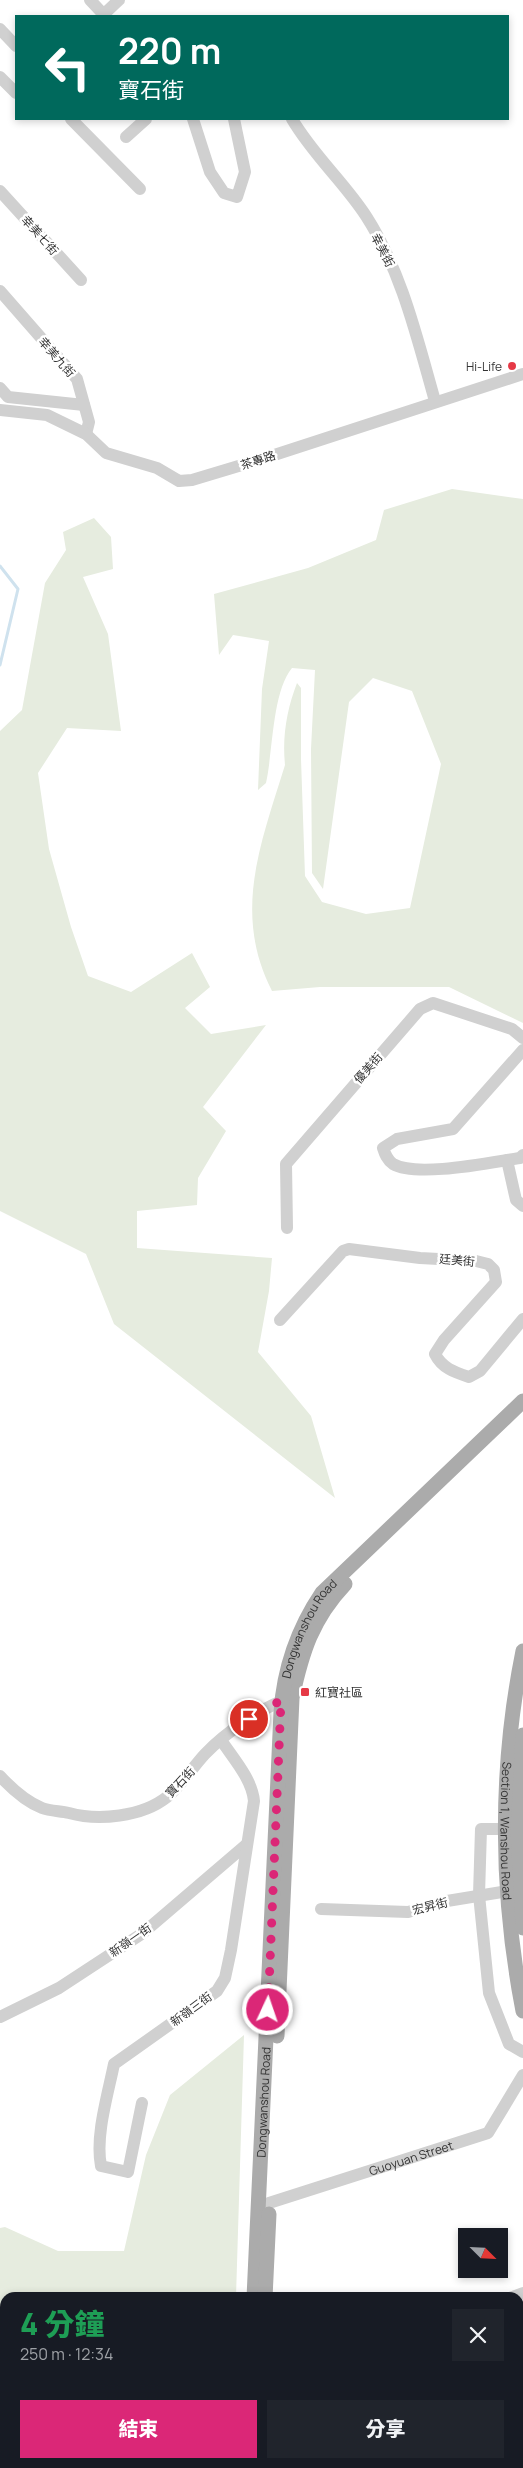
<!DOCTYPE html>
<html lang="zh-TW">
<head>
<meta charset="utf-8">
<style>
	:root { --surface:#171b24; --page:#20242c; --text:#f1f3f6; --muted:#9ea1a6; --accent:#db2777 }
	body { margin:0; font-family:Manrope,"Noto Sans TC",sans-serif; background:var(--page); color:var(--text); height:100vh; display:flex; flex-direction:column; font-size:19px; white-space:nowrap }
	* { box-sizing:border-box; margin:0 }
	p { font-size:16px; color:var(--muted) }
	.icon { flex:none; width:28px; height:28px; fill:none; stroke:currentColor; stroke-width:2; stroke-linecap:round; stroke-linejoin:round }
	.map { position:relative; flex:1; overflow:hidden }
	.drawer { position:absolute; left:0px; top:2292px; width:524px; height:176px; display:flex; flex-direction:column; background:var(--surface); border-radius:15px 15px 0 0; box-shadow:0 2px 8px #0003 }
	.drawer>* { flex:none }
	.guide { position:absolute; left:15px; top:15px; width:494px; height:105px; border-radius:0px; box-shadow:0 2px 8px #0003; background:#00695c; color:#fff; overflow:hidden }
	.needle { width:32px; rotate:114deg }
	.controls { position:absolute; left:458px; top:2228px; display:grid; gap:10px }
	.controls a { display:grid; place-items:center; width:50px; height:50px; border-radius:0px; background:var(--surface); box-shadow:0 2px 8px #0003; font-size:25px }
	.pin { position:absolute; display:grid; place-items:center; width:42px; height:42px; color:#fff; margin:-21px; border:2px solid #fff; border-radius:50%; box-shadow:0 1px 5px #0007 }
	.me { position:absolute; width:55px; margin:-28px; rotate:3deg; stroke-linejoin:round; filter:drop-shadow(0 0 4px #0008) }
	.turn { display:flex; align-items:center; gap:18px; height:105px; padding:0 20px; font-size:22px }
	.turn .icon { width:65px; height:65px; stroke-width:2.5 }
	.turn b { display:block; font-size:35px; line-height:42px }
	.round { display:grid; place-items:center; flex:none; width:52px; height:52px; border-radius:0px; background:var(--page) }
	.overview { display:flex; align-items:center; justify-content:space-between; height:85px; padding:0 20px }
	h1 { font-size:30px; font-weight:800; line-height:38px; color:#1e9e55 }
	.button { display:flex; gap:10px; margin-top:auto; padding:10px 20px }
	.button a { flex:1; height:58px; border-radius:0px; background:var(--accent); color:#fff; font-size:20px; font-weight:800; line-height:58px; text-align:center }
	.button a+a { background:var(--page); color:var(--text) }
	.map>svg:first-child { display:block }
	.green { fill:#e6ecdf }
	.lines { fill:none; stroke-linecap:round; stroke-linejoin:round }
	.stream { stroke:#cfe2ee; stroke-width:3 }
	.minor { stroke:#d0d0d0; stroke-width:12 }
	.major { stroke:#ababab; stroke-width:15 }
	.route { stroke:#db2777; stroke-width:9; stroke-dasharray:0 16.2 }
	.poi-dot { fill:#e63946; stroke:#fff; stroke-width:2 }
	.labels { text-anchor:middle; dominant-baseline:central; stroke-width:5; stroke-linejoin:round; paint-order:stroke }
	.street-label { font-size:12px; fill:#333; stroke:#fff }
	.poi-label { font-size:12px; fill:#333; stroke:#fff; text-anchor:end }
</style>
</head>
<body>
<div class="map">
<svg width="523" height="2468" viewBox="0 0 523 2468">
	<rect width="100%" height="100%" fill="#fff"/>
	<g class="green">
		<path d="M 452,489 L 523,499 L 523,1023 L 449,987 L 320,987 L 272,991 C 232,913 261,843 285,765 C 282,736 287,709 297,683 L 301,688 L 301,759 L 305,876 L 322,902 L 366,914 L 410,908 L 441,764 L 412,691 L 373,678 L 349,702 L 323,889 L 312,873 L 311,749 L 315,670 L 292,668 C 272,692 273,752 266,783 L 258,790 L 262,689 L 269,641 L 233,635 L 219,655 L 214,594 L 308,568 L 376,540 L 384,510 Z"/>
		<path d="M 94,518 L 111,537 L 113,569 L 83,577 L 108,634 L 121,731 L 67,728 L 38,773 L 49,849 L 71,927 L 88,976 L 131,992 L 192,953 L 210,987 L 185,1008 L 211,1034 L 266,1025 L 203,1107 L 226,1131 L 198,1178 L 197,1205 L 137,1211 L 137,1248 L 272,1258 L 269,1291 L 258,1352 L 311,1416 L 335,1498 L 114,1324 L 86,1254 L 0,1211 L 0,731 L 22,710 L 45,583 L 66,550 L 63,532 Z"/>
		<path d="M 244,2035 L 236,2297 L 5,2298 L 5,2464 L 258,2464 L 259,2468 L 0,2468 L 0,2228 L 5,2227 L 58,2251 L 124,2251 L 146,2155 L 170,2095 Z"/>
	</g>
	<g class="lines">
		<path class="stream" d="M 0,566 L 18,589 L 0,665"/>
		<g class="minor">
			<path d="M 90,0 L 105,16"/>
			<path d="M 102,16 L 119,0"/>
			<path d="M 0,29 L 16,46"/>
			<path d="M 0,77 L 16,93"/>
			<path d="M 71,119 L 140,189"/>
			<path d="M 193,119 L 210,172 L 224,193 L 237,197 L 245,172 L 234,119"/>
			<path d="M 292,119 C 313,155 344,182 366,216 C 402,272 417,338 435,401"/>
			<path d="M 126,137 L 146,119"/>
			<path d="M 0,191 L 81,280"/>
			<path d="M 0,291 L 77,379 L 89,422 L 86,434"/>
			<path d="M 0,388 L 8,397 L 84,405"/>
			<path d="M 0,410 L 47,415 L 86,434 L 106,453 L 157,468 L 179,481 L 192,480 L 265,458 L 523,374"/>
			<path d="M 523,1050 L 453,1129 L 397,1139 L 383,1148 C 385,1154 387,1160 393,1164 C 417,1178 492,1162 520,1158 L 523,1155"/>
			<path d="M 507,1160 L 516,1200 L 523,1206"/>
			<path d="M 287,1228 L 286,1164 L 420,1009 L 433,1003 L 512,1029 L 523,1038"/>
			<path d="M 280,1320 L 343,1251 L 349,1249 L 420,1258 L 476,1261 L 488,1264 L 494,1270 L 496,1282 L 444,1340 L 435,1354 C 442,1368 454,1372 469,1377 L 480,1371 L 523,1319"/>
			<path d="M 0,1776 C 11,1788 27,1802 42,1808 C 50,1811 60,1811 69,1813 C 98,1821 142,1817 167,1797 C 182,1785 192,1768 205,1754 C 225,1733 262,1707 290,1698"/>
			<path d="M 505,1829 L 481,1829 L 479,1895 L 489,1993 L 509,2044 L 523,2052"/>
			<path d="M 321,1909 L 408,1912 L 447,1901 L 508,1891"/>
			<path d="M 0,2017 L 59,1988 L 143,1933 L 247,1844"/>
			<path d="M 142,2103 L 128,2172 L 101,2166 C 95,2136 108,2094 114,2064 L 217,1991 L 225,1978 L 231,1950 L 254,1801 C 252,1779 233,1758 221,1740"/>
			<path id="s1" d="M 269,2203 L 488,2133 L 523,2075"/>
			<path d="M 510,2298 L 523,2293"/>
		</g>
		<g class="major">
			<path id="s2" d="M 523,1651 C 499,1769 500,1893 523,2011"/>
			<path d="M 523,1735 L 518,1832 L 523,1928"/>
			<path d="M 277,2036 L 292,1698 C 302,1652 312,1619 345,1584"/>
			<path id="s3" d="M 254,2298 L 281,1712 C 284,1668 297,1630 322,1593 L 523,1401"/>
			<path d="M 265,2298 L 269,2214"/>
			<path d="M 272,2464 L 274,2468"/>
		</g>
	</g>
	<g class="lines">
		<path class="route" d="M 249,1719 L 262,1709 L 281,1701 L 268,2010"/>
	</g>
	<g class="poi-dot">
		<circle cx="512" cy="366" r="5"/>
		<rect x="300" y="1687" width="10" height="10" rx="2.5"/>
	</g>
	<g class="labels">
		<g class="street-label">
			<text transform="translate(40 235) rotate(48)">幸美七街</text>
			<text transform="translate(383 250) rotate(63)">幸美街</text>
			<text transform="translate(57 357) rotate(49)">幸美九街</text>
			<text transform="translate(258 460) rotate(-18)">茶專路</text>
			<text transform="translate(368 1068) rotate(-49)">優美街</text>
			<text transform="translate(457 1260) rotate(5)">廷美街</text>
			<text stroke="none"><textPath href="#s3" startOffset="676">Dongwanshou Road</textPath></text>
			<text transform="translate(180 1782) rotate(-47)">寶石街</text>
			<text stroke="none"><textPath href="#s2" startOffset="181">Section 1, Wanshou Road</textPath></text>
			<text transform="translate(430 1906) rotate(-14)">宏昇街</text>
			<text transform="translate(130 1940) rotate(-35)">新嶺一街</text>
			<text transform="translate(191 2009) rotate(-36)">新嶺三街</text>
			<text stroke="none"><textPath href="#s3" startOffset="196">Dongwanshou Road</textPath></text>
			<text stroke="none"><textPath href="#s1" startOffset="149">Guoyuan Street</textPath></text>
		</g>
		<g class="poi-label">
			<text x="502" y="366">Hi-Life</text>
			<text x="315" y="1692" text-anchor="start">紅寶社區</text>
		</g>
	</g>
</svg>
<div class="controls">
<a><svg class="needle" viewBox="-14 -14 28 28"><path d="M0-13l5 13h-10z" fill="#e53935"/><path d="M0 13l5-13h-10z" fill="#9ea1a6"/></svg></a>
</div>
<div class="pin" style="left:249px;top:1719px;background:#d93025"><svg class="icon" aria-label="arrive" viewBox="0 0 24 24"><path d="M6 21V4h12l-3 4 3 4H6"/></svg></div>
<svg class="me" style="left:268px;top:2010px" viewBox="-20 -20 40 40"><circle r="17" fill="#db2777" stroke="#fff" stroke-width="3"/><path d="M0-11L8 9 0 5-8 9z" fill="#fff"/></svg>
<div class="guide">
<div class="turn"><svg class="icon" aria-label="left" viewBox="0 0 24 24"><path d="M17 20v-9H6M10 6l-5 5 5 5"/></svg><div><b>220 m</b>寶石街</div></div>
</div>
<section class="drawer">
<div class="overview"><div><h1>4 分鐘</h1><p>250 m · 12:34</p></div><a class="round"><svg class="icon" aria-label="close" viewBox="0 0 24 24"><path d="M6 6l12 12M18 6L6 18"/></svg></a></div>
<div class="button"><a>結束</a><a>分享</a></div>
</section>
</div>
</body>
</html>
